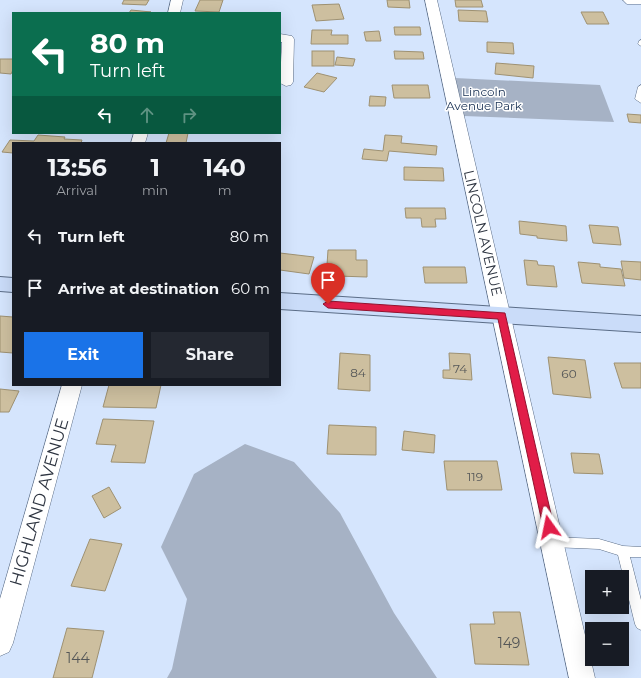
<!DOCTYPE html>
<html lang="en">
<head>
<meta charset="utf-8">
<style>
	:root { --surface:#171b24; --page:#242831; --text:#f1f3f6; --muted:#9ea1a6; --accent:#1a73e8 }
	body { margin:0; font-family:Montserrat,sans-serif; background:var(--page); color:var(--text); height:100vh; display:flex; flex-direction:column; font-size:15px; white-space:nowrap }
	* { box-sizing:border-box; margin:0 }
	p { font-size:13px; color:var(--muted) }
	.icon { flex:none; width:22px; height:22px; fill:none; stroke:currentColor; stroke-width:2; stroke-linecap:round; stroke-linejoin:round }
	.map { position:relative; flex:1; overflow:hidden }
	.panel { position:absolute; left:12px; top:142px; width:269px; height:244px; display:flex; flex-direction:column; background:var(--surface); border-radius:0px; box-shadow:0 4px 16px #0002 }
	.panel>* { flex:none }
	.top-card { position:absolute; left:12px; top:12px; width:269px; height:122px; border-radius:0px; box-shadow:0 4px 16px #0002; background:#0b6e4f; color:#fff; overflow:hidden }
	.controls { position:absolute; left:585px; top:570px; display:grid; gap:8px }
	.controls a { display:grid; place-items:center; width:44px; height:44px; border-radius:0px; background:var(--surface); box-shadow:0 4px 16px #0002; font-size:20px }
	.pin { position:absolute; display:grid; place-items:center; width:34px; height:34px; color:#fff; margin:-41px -17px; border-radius:50% 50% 50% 0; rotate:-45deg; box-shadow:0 0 4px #0007 }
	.pin .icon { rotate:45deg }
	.me { position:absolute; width:44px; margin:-22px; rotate:348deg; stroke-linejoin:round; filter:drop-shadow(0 0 3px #0008) }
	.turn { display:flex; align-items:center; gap:14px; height:84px; padding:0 12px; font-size:18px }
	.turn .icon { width:52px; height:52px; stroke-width:2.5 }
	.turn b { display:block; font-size:28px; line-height:34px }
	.lanes { display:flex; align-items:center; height:38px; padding:0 12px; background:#0003; justify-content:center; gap:20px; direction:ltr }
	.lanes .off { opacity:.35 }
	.eta { display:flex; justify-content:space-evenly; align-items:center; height:68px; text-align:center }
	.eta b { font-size:24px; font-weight:700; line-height:28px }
	.primary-button { display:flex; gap:8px; margin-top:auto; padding:8px 12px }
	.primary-button a { flex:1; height:46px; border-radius:0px; background:var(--accent); color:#fff; font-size:16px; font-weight:700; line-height:46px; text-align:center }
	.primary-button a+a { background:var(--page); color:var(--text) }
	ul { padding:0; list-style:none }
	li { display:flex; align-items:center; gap:12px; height:52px; padding:0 12px }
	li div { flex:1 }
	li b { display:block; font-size:15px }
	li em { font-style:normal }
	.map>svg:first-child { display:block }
	.green { fill:#a6b2c5 }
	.building { fill:#cdbf9f; stroke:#9e9172 }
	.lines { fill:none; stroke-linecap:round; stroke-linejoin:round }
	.lane-casing { stroke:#5b6d87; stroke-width:1 }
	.street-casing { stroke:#5b6d87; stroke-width:1 }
	.secondary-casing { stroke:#5b6d87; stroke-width:2 }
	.lane { fill:#fff; fill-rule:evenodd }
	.street { fill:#fff; fill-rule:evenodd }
	.secondary { fill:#cadcf9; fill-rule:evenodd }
	.route { fill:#e11d48; stroke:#92132f }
	.labels { text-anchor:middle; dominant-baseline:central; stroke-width:3; stroke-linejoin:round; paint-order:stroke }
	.far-park-label { font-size:12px; fill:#183053; stroke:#fff }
	.number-label { font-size:12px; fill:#555758 }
	.street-label { font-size:14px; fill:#2d3440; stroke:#fff }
	.near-number-label { font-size:14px; fill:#555758 }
	.near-street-label { font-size:17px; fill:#2d3440; stroke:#fff }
</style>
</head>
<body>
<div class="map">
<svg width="641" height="678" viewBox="0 0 641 678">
	<rect width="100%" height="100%" fill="#d5e5fd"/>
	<g class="green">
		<path d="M 455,78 L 600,85 L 614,122 L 464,116 Z"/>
		<path d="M 245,444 L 294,462 L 340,513 L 394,613 L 437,678 L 167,678 L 172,669 L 187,599 L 161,547 L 194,474 Z"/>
	</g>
	<g class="building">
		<path d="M 124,0 L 149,0 L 146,5 L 122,4 Z"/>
		<path d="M 200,0 L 223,0 L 219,12 L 195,11 Z"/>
		<path d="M 387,0 L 409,0 L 410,8 L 388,7 Z"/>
		<path d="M 455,0 L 481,0 L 483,7 L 456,7 Z"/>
		<path d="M 339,4 L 344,19 L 316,21 L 312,5 Z"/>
		<path d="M 131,10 L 151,12 L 129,13 Z"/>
		<path d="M 458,10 L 486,11 L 488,22 L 459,21 Z"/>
		<path d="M 581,12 L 603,12 L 609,24 L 587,24 Z"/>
		<path d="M 394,27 L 420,27 L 421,35 L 395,35 Z"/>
		<path d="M 312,30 L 332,30 L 331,35 L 348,35 L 348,44 L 311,44 Z"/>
		<path d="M 379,31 L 381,41 L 366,41 L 364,32 Z"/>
		<path d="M 487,42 L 513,43 L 514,54 L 487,52 Z"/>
		<rect x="312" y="51" width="22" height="15"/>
		<path d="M 394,51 L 423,52 L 424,59 L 395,59 Z"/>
		<path d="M 337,57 L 355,59 L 353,66 L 335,65 Z"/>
		<path d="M 0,59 L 13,59 L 13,70 L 11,74 L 0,73 Z"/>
		<path d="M 496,63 L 534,66 L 533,78 L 495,74 Z"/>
		<path d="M 317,73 L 337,78 L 324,92 L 304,87 Z"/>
		<path d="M 392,85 L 428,85 L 430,98 L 394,98 Z"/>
		<path d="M 370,96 L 386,97 L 385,106 L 369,106 Z"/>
		<path d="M 627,114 L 641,115 L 641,123 L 629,122 Z"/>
		<path d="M 169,133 L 188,133 L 186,143 L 166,143 Z"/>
		<path d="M 38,135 L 65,137 L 64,139 L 82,140 L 81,143 L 13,143 L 13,153 L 2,152 L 10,140 L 34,141 Z"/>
		<path d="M 385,135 L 402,136 L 401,143 L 437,146 L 436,155 L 389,151 L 387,161 L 362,159 L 364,149 L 383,151 Z"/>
		<path d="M 404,167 L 443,168 L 444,181 L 404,180 Z"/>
		<path d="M 405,208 L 445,208 L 446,219 L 435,219 L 436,227 L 422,227 L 421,218 L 406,218 Z"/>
		<path d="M 519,221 L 566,226 L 567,241 L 537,238 L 537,236 L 520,234 Z"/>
		<path d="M 589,225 L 618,227 L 621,245 L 593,243 Z"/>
		<path d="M 328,250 L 356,250 L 356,260 L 367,260 L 367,277 L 337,276 L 337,266 L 327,265 Z"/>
		<path d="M 280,253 L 314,257 L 309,274 L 280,270 Z"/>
		<path d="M 524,260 L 537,261 L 538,265 L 554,266 L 557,287 L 527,285 Z"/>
		<path d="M 621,261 L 641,262 L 641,280 L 624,278 Z"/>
		<path d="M 578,262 L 600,264 L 600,267 L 621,269 L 625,286 L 582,283 Z"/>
		<path d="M 423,267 L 465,267 L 467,283 L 425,283 Z"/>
		<path d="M 0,316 L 13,317 L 13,353 L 0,352 Z"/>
		<path d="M 340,353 L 370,355 L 370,391 L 338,389 Z"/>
		<path d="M 449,353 L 470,354 L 472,380 L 443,378 L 443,370 L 450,370 Z"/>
		<path d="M 548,357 L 585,360 L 591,398 L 553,394 Z"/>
		<path d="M 614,363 L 641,363 L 641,388 L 622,388 Z"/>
		<path d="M 109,385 L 161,385 L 156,408 L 103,407 Z"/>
		<path d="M 0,389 L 19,391 L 9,412 L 0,412 Z"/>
		<path d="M 103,419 L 154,421 L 145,463 L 111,462 L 116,445 L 96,444 Z"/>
		<path d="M 329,425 L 376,427 L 376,455 L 327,454 Z"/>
		<path d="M 404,431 L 435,435 L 434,453 L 402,450 Z"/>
		<path d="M 571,453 L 599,454 L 603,474 L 574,473 Z"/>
		<path d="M 444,461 L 497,461 L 502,490 L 447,490 Z"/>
		<path d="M 109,487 L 121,508 L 104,518 L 92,496 Z"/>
		<path d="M 90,539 L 122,544 L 105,591 L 71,586 Z"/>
		<path d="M 493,612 L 520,612 L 529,665 L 475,664 L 470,624 L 495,624 Z"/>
		<path d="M 67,628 L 104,631 L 92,678 L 53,678 Z"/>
	</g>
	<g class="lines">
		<g class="lane-casing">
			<g id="lane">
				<path d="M 623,0 L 641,0 L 641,4 L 627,4 Z"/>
				<path d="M 641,40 L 641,46 L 638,44 L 639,41 Z"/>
				<path d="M 641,85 L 641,103 L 635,99 L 638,87 Z"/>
				<path d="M 552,537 L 599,539 L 623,546 L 641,547 L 641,557 L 630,557 L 641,600 L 641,630 L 637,628 L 635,624 L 618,555 L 599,549 L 552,547 L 548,546 L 546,542 L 548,538 Z"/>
			</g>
		</g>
		<g class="street-casing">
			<g id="street">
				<path d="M 171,0 L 183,0 L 180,13 L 168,13 Z"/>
				<path d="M 425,0 L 437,0 L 595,678 L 569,678 Z"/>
				<path d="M 280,34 L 292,36 L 294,39 L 293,82 L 291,85 L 286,86 L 280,83 L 282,42 L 280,42 Z"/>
				<path d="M 134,133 L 148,133 L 145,143 L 131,143 Z"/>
				<path d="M 62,385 L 82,385 L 13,643 L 9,652 L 0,656 L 0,599 Z"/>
			</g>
		</g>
		<g class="secondary-casing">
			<g id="secondary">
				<path d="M 0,277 L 13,278 L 13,292 L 0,291 Z"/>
				<path d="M 280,293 L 641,316 L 641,332 L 280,309 Z"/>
			</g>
		</g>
		<use href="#lane" class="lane"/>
		<use href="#street" class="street"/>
		<use href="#secondary" class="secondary"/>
	</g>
	<path class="route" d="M 328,301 L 505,313 L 554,527 L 553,531 L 549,532 L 545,531 L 543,527 L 498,319 L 328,308 L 323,304 Z"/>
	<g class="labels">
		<g class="far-park-label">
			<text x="484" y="91">Lincoln<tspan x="484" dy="14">Avenue Park</tspan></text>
		</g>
		<g class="number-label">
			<text x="460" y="368">74</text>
			<text x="358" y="372">84</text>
			<text x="569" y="373">60</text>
			<text x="475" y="476">119</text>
		</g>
		<g class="street-label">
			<text transform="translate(483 233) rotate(77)">LINCOLN AVENUE</text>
		</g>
		<g class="near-number-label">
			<text x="509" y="643">149</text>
			<text x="78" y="658">144</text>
		</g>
		<g class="near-street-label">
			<text transform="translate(39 502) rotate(-74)">HIGHLAND AVENUE</text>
		</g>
	</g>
</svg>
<div class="controls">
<a>+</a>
<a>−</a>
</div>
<div class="pin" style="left:328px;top:304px;background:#d93025"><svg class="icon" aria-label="arrive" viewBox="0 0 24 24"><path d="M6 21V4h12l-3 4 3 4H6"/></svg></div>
<svg class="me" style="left:549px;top:527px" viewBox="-20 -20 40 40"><path d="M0-17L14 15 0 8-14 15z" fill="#e11d48" stroke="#fff" stroke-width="4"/></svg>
<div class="top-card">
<div class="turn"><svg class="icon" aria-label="left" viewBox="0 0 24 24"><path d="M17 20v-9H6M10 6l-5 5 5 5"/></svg><div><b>80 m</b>Turn left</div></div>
<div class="lanes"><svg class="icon" aria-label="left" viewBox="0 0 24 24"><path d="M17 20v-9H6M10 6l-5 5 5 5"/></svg><svg class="icon off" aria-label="ahead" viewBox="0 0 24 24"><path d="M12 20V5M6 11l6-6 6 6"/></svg><svg class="icon off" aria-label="right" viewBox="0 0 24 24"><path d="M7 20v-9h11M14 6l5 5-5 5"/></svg></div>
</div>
<section class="panel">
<div class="eta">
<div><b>13:56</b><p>Arrival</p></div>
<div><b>1</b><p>min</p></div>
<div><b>140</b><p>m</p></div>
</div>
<ul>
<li><svg class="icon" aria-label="left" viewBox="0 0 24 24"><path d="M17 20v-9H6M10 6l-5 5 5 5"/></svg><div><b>Turn left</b></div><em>80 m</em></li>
<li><svg class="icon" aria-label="arrive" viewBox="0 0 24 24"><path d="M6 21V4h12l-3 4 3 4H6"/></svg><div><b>Arrive at destination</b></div><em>60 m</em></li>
</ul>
<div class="primary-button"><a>Exit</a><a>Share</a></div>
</section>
</div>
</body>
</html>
